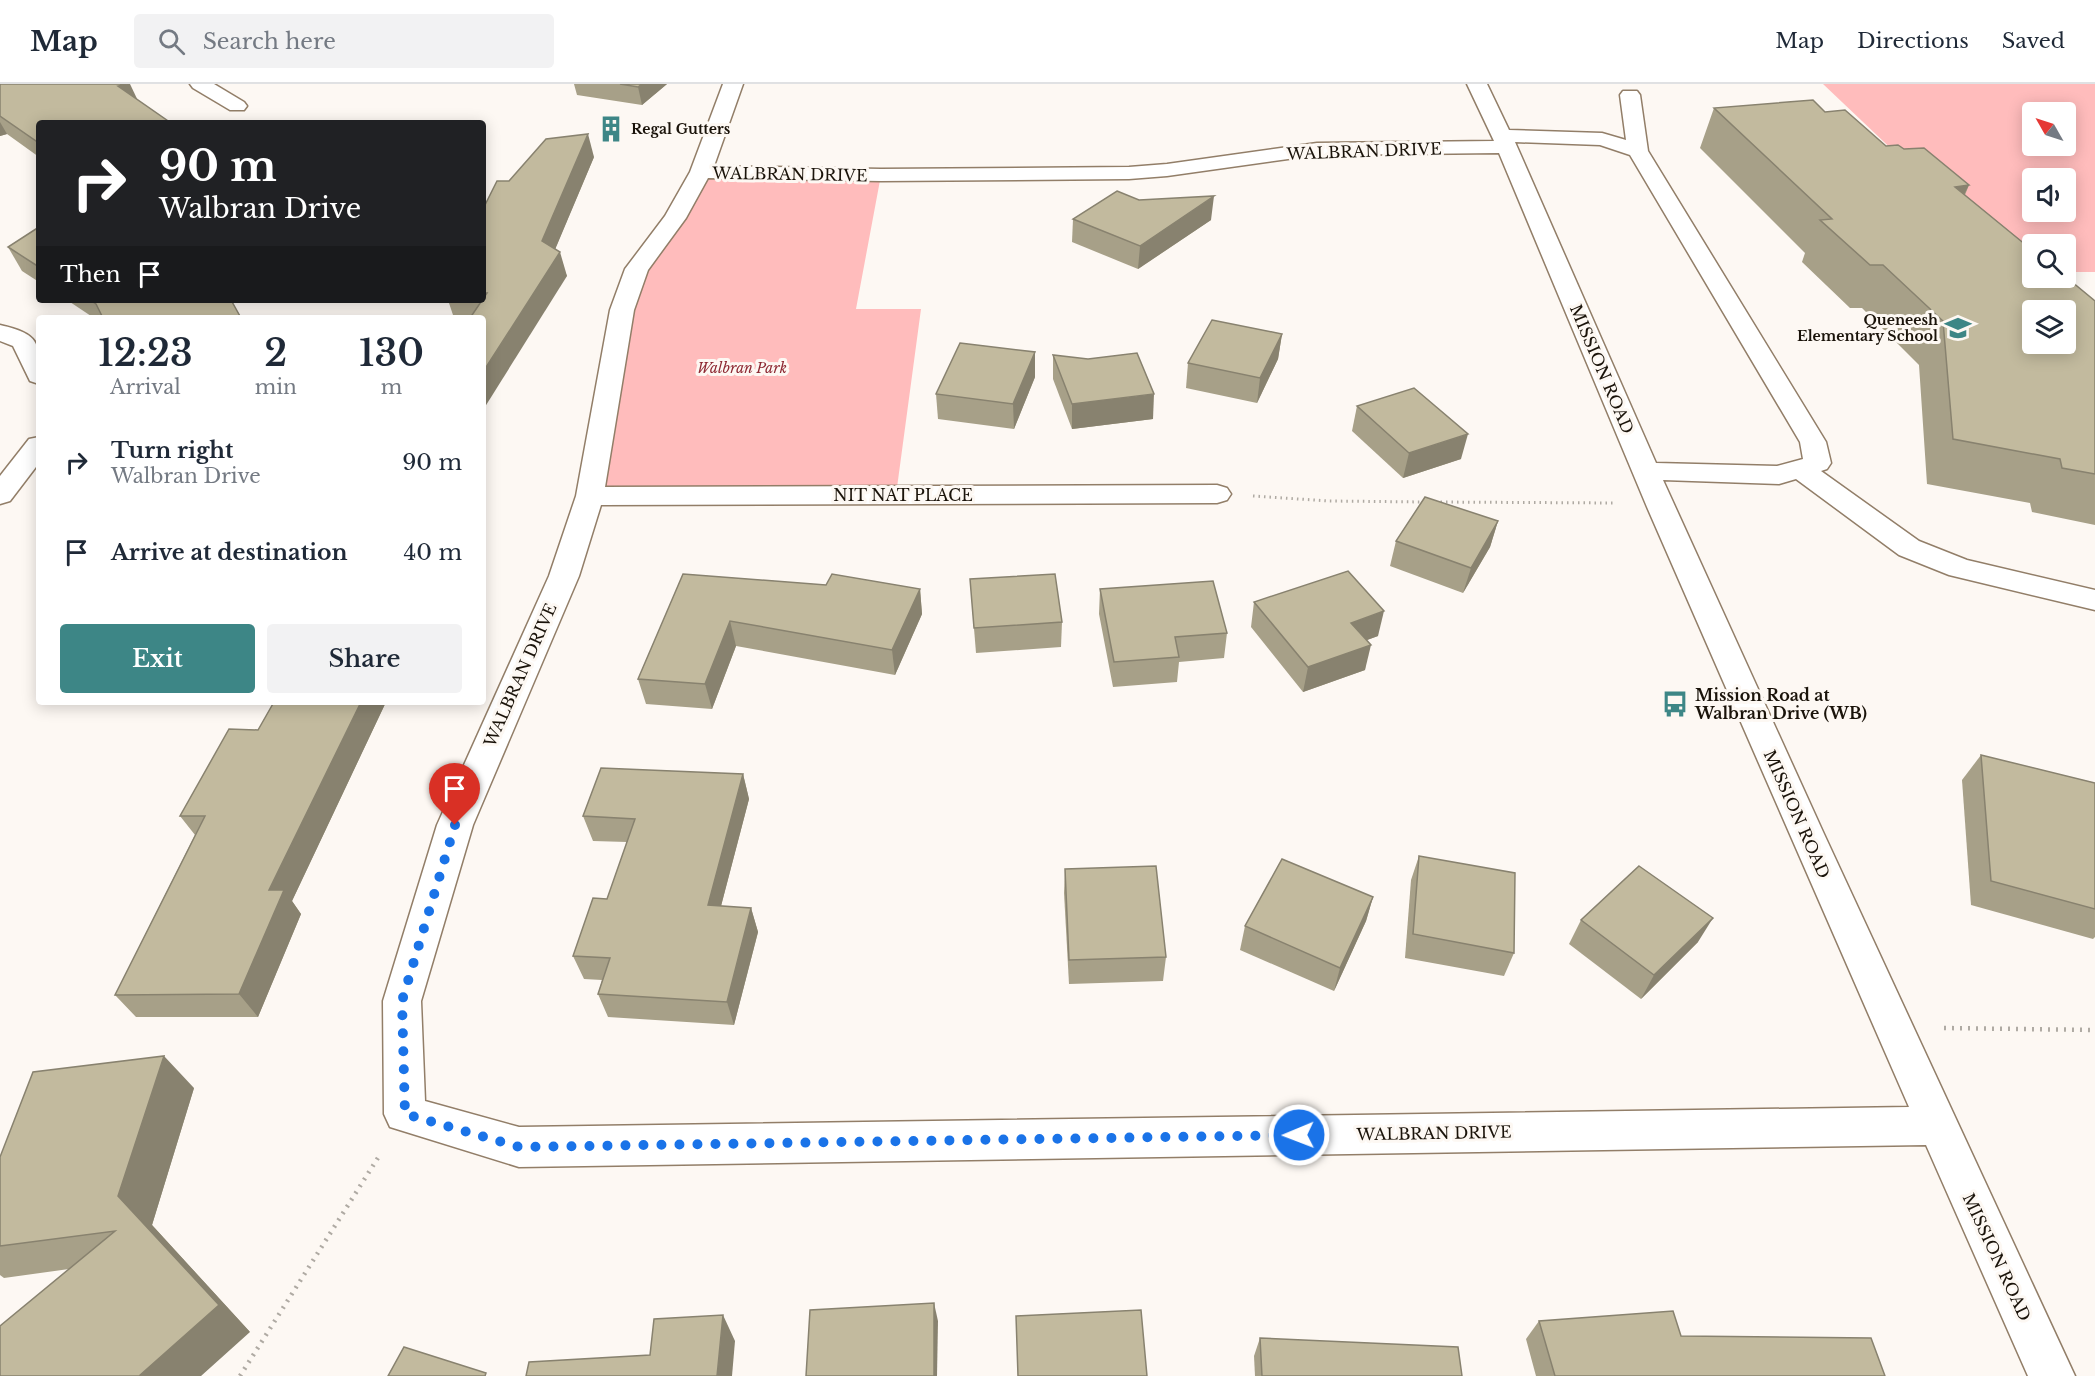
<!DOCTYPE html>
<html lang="en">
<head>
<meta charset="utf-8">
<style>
	:root { --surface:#fff; --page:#f2f2f3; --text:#1f2937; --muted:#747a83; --line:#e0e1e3; --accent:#3d8686 }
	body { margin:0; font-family:"Libre Baskerville",serif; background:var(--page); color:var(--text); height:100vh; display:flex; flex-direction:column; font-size:22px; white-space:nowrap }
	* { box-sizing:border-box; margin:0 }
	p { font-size:20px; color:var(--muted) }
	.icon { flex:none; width:33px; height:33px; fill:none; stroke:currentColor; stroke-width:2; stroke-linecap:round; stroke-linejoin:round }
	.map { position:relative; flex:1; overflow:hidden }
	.panel { position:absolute; left:36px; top:231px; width:450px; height:390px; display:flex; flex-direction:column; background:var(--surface); border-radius:6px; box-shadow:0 3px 15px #0003 }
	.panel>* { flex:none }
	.guide { position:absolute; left:36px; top:36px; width:450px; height:183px; border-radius:6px; box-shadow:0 3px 15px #0003; background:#202124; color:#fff; overflow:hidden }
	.needle { width:39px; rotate:309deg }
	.tools { position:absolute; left:2022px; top:18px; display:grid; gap:12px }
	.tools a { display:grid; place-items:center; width:54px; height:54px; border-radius:6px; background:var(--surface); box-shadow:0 3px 15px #0003; font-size:30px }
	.pin { position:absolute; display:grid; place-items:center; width:51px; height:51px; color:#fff; margin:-62px -26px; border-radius:50% 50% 50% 0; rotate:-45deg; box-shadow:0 0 6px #0007 }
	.pin .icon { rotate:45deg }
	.me { position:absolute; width:66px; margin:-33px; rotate:269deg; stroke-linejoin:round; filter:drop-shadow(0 0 4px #0008) }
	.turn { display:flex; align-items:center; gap:21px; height:126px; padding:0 24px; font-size:27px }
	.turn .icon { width:78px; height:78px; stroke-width:2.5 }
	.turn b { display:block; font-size:42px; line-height:51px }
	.then { display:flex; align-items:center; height:57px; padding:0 24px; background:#0003; gap:12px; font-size:22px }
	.eta { display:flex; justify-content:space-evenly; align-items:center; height:102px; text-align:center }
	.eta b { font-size:36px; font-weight:600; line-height:42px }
	.cta { display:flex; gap:12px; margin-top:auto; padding:12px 24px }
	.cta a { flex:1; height:69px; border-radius:6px; background:var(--accent); color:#fff; font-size:24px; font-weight:600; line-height:69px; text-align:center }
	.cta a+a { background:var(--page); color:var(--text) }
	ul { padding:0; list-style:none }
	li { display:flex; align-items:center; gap:18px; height:90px; padding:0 24px }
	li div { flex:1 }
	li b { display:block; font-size:22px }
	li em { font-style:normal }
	header { display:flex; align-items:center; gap:36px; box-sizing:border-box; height:84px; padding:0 30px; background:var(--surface); border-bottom:2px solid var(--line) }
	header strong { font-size:28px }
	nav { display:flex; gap:33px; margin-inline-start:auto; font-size:21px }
	.search { width:420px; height:54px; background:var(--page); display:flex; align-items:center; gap:15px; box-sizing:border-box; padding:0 21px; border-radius:6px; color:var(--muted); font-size:22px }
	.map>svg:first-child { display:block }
	.green { fill:#ffbcbc; fill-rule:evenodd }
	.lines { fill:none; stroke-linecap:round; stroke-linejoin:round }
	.minor-casing { stroke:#927e68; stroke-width:3 }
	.path-far1 { stroke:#afaaa3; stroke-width:3; stroke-dasharray:1.5 4; stroke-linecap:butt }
	.path { stroke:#afaaa3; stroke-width:4.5; stroke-dasharray:2 6; stroke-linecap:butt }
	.minor { fill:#fff; fill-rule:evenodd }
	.wall { fill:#a7a088 }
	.shaded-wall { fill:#88826f }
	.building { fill:#c2ba9e; stroke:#88826f; stroke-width:1.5; fill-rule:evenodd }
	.route { stroke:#1a73e8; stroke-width:10; stroke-dasharray:0 18 }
	.labels { text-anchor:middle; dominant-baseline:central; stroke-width:6; stroke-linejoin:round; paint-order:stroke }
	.far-poi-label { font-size:14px; font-weight:bold; fill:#1a130a; stroke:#fdf8f3; text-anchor:start }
	.far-park-label { font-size:14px; font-style:italic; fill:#8d2832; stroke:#fdf8f3 }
	.street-label { font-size:16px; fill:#1a130a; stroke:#fdf8f3 }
	.poi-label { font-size:16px; font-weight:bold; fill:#1a130a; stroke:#fdf8f3; text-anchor:start }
</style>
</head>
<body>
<header>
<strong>Map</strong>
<div class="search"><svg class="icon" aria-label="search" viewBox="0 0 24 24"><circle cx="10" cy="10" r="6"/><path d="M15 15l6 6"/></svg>Search here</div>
<nav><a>Map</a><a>Directions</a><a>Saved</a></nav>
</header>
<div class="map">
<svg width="2095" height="1292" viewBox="0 0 2095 1292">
	<rect width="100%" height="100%" fill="#fdf8f3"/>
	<g class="green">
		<path d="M 1823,0 L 2095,0 L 2095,188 L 2066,188 L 2066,160 L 2032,160 L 2032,188 L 2021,188 ZM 2032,28 L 2066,28 L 2066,62 L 2032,62 ZM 2032,94 L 2066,94 L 2066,128 L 2032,128 Z"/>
		<path d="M 701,88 L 881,91 L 856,225 L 921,225 L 896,411 L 590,412 L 622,226 Z"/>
	</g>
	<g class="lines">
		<g class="minor-casing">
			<g id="minor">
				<path d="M 190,0 L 214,0 L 244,18 L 247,22 L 244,26 L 230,26 L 193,4 Z"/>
				<path d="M 723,0 L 743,0 L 714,82 L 881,85 L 1129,83 L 1167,80 L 1317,59 L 1494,57 L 1467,0 L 1487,0 L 1509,46 L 1602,49 L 1626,56 L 1620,11 L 1623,7 L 1637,7 L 1640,11 L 1648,67 L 1826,358 L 1831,379 L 1827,385 L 1821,387 L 1919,457 L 1967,476 L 2095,506 L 2095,526 L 1949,491 L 1899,471 L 1796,395 L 1779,400 L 1663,396 L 1824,750 L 2075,1292 L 2028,1292 L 1926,1061 L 519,1083 L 390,1043 L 384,1030 L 383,917 L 437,741 L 549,492 L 576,412 L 610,226 L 625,185 L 665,132 L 690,88 ZM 1515,58 L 1600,61 L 1630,71 L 1800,358 L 1803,375 L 1777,382 L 1656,379 ZM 1499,69 L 1647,423 L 1909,1023 L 519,1043 L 425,1017 L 421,917 L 473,741 L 579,492 L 601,421 L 1217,419 L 1227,416 L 1231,410 L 1227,404 L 1217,401 L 605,403 L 634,226 L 648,186 L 686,134 L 708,94 L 881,97 L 1129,95 L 1167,92 L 1317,71 Z"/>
				<path d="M 0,241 C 43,251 39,260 39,300 L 30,297 L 13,262 L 0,257 Z"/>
				<path d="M 39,353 L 39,379 L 10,417 L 0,420 L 0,392 L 29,355 Z"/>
			</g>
		</g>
		<g class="path-far1">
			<path d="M 1253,412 L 1329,417 L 1425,418"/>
			<path d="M 1435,418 L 1614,419"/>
		</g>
		<g class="path">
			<path d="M 1944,944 L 2095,946"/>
			<path d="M 240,1292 L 381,1069"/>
		</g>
		<use href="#minor" class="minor"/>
	</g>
	<g class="wall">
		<path d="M 0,0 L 137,16 L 39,39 L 39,73 L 7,50 L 0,52 Z"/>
		<path d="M 574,0 L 667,0 L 642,21 L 577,11 Z"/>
		<path d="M 1714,24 L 1825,28 L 1886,62 L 1904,65 L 1969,101 L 1965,111 L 2095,217 L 2095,441 L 2032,428 L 2030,419 L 1927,400 L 1919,281 L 1862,224 L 1850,224 L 1802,178 L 1805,169 L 1700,64 Z"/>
		<path d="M 594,73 L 555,165 L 567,192 L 483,234 L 454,234 L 448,216 L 483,216 L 483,125 L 509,97 Z"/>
		<path d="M 1139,116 L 1211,136 L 1138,185 L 1072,158 L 1073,135 Z"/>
		<path d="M 39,143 L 39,198 L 22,187 L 8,163 Z"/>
		<path d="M 67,216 L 231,216 L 241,234 L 94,234 Z"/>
		<path d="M 1282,250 L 1278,275 L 1257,319 L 1186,304 L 1188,279 Z"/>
		<path d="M 1035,268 L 1035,293 L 1014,345 L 938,335 L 936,310 Z"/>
		<path d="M 1053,271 L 1153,335 L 1072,345 L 1053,295 Z"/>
		<path d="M 1357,322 L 1461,375 L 1403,394 L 1352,347 Z"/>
		<path d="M 1498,437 L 1490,463 L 1463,509 L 1390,482 L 1396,457 Z"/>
		<path d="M 683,490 L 826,501 L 920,505 L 922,530 L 895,591 L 736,562 L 712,625 L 646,620 L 638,595 Z"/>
		<path d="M 970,495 L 1062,538 L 1061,563 L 976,569 Z"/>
		<path d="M 1100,505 L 1227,549 L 1224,574 L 1179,578 L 1177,598 L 1113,603 L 1099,530 Z"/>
		<path d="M 1254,518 L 1378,552 L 1367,556 L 1365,586 L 1303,608 L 1251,543 Z"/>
		<path d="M 274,618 L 386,618 L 292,817 L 301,830 L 258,933 L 136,933 L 115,911 L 195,751 L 180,732 L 258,646 Z"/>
		<path d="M 1981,671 L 2095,699 L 2095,853 L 2093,855 L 1971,821 L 1962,696 Z"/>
		<path d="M 743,690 L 749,715 L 721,822 L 751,824 L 758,848 L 734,941 L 608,933 L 598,910 L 602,896 L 584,895 L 573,872 L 607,815 L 627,758 L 593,757 L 583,732 Z"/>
		<path d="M 1419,772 L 1514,869 L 1504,892 L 1405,874 L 1411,796 Z"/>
		<path d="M 1065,785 L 1166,873 L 1163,897 L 1069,900 L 1064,809 Z"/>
		<path d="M 1373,813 L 1366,837 L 1334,907 L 1240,866 L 1245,842 Z"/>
		<path d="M 1581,836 L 1698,858 L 1641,915 L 1569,860 Z"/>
		<path d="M 194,1004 L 152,1141 L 250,1248 L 69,1185 L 4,1194 L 0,1191 L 0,1073 Z"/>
		<path d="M 1539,1237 L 1681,1252 L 1885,1292 L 1536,1292 L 1526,1255 Z"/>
		<path d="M 1260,1254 L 1462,1292 L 1255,1292 L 1254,1272 Z"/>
	</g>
	<g class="shaded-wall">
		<path d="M 127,0 L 130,0 L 140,21 L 118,2 Z"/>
		<path d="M 642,0 L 667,0 L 642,21 L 638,3 Z"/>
		<path d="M 0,38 L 7,50 L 0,52 Z"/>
		<path d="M 588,50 L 594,73 L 549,180 L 542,157 Z"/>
		<path d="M 1969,101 L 1948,143 L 1955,103 Z"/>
		<path d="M 1214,112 L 1211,136 L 1138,185 L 1140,162 Z"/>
		<path d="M 560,168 L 567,192 L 483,326 L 483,288 Z"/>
		<path d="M 1282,250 L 1278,275 L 1257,319 L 1260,294 Z"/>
		<path d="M 1035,268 L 1035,293 L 1014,345 L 1013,320 Z"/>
		<path d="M 1154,310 L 1153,335 L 1072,345 L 1072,320 Z"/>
		<path d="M 1468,350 L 1461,375 L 1403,394 L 1409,369 Z"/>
		<path d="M 1498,437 L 1490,463 L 1463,509 L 1471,484 Z"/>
		<path d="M 920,505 L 922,530 L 895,591 L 892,566 Z"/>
		<path d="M 1384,527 L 1378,552 L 1345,564 L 1351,539 Z"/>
		<path d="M 730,537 L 736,562 L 712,625 L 705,600 Z"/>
		<path d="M 1371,561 L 1365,586 L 1303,608 L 1308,583 Z"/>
		<path d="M 361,618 L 386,618 L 292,817 L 301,830 L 258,933 L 239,910 L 269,806 Z"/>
		<path d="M 743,690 L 749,715 L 715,845 L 708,821 Z"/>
		<path d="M 1373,813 L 1366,837 L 1334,907 L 1340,884 Z"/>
		<path d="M 751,824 L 758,848 L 734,941 L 727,918 Z"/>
		<path d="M 1713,834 L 1698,858 L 1641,915 L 1654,891 Z"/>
		<path d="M 164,972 L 194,1004 L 152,1141 L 250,1248 L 201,1292 L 139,1292 L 118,1112 Z"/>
		<path d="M 934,1219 L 938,1237 L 937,1292 L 934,1292 Z"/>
		<path d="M 723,1231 L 735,1257 L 732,1292 L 717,1292 Z"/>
	</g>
	<g class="building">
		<path d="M 0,0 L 127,0 L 118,2 L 171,39 L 39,39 L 39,59 L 0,32 Z"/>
		<path d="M 620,0 L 642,0 L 638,3 Z"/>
		<path d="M 1813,16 L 1825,28 L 1845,26 L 1886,62 L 1898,61 L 1904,65 L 1924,64 L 1969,101 L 1955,103 L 2032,166 L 2032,194 L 2066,193 L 2095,217 L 2095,390 L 2062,384 L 2060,375 L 1953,355 L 1943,237 L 1883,181 L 1870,181 L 1820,136 L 1832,135 L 1714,24 ZM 2032,226 L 2066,226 L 2066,260 L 2032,260 Z"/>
		<path d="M 588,50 L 542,157 L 560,168 L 483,288 L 483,234 L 470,234 L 487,209 L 483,209 L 483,125 L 497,97 L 509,97 L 546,55 Z"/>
		<path d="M 1117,107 L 1139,116 L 1214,112 L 1140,162 L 1073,135 Z"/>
		<path d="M 39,143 L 39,183 L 8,163 Z"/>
		<path d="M 90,216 L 231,216 L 241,234 L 103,234 L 96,220 Z"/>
		<path d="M 1212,236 L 1282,250 L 1260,294 L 1188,279 Z"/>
		<path d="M 960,259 L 1035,268 L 1013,320 L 936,310 Z"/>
		<path d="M 1137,269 L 1154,310 L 1072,320 L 1053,271 L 1088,275 Z"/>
		<path d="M 1414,304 L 1468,350 L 1409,369 L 1357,322 Z"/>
		<path d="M 1425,413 L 1498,437 L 1471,484 L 1396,457 Z"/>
		<path d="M 1348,487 L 1384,527 L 1351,539 L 1371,561 L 1308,583 L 1254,518 Z"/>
		<path d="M 683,490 L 826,501 L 832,490 L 920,505 L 892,566 L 730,537 L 705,600 L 638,595 Z"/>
		<path d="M 1055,490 L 1062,538 L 974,544 L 970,495 Z"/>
		<path d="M 1213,497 L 1227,549 L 1175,553 L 1179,573 L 1114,578 L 1100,505 Z"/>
		<path d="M 274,618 L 361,618 L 269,806 L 284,806 L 239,910 L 115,911 L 205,732 L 180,732 L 229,645 L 258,646 Z"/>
		<path d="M 1981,671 L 2095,699 L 2095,825 L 1991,797 Z"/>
		<path d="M 601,684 L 743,690 L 708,821 L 751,824 L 727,918 L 598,910 L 610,874 L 573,872 L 593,814 L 607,815 L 635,735 L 583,732 Z"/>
		<path d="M 1419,772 L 1515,789 L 1514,869 L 1413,850 Z"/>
		<path d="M 1282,775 L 1373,813 L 1340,884 L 1245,842 Z"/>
		<path d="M 1156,782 L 1166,873 L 1069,876 L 1065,785 Z"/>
		<path d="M 1639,782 L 1713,834 L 1654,891 L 1581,836 Z"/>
		<path d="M 164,972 L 118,1112 L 219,1221 L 139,1292 L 0,1292 L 0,1242 L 115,1147 L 0,1162 L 0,1073 L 33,988 Z"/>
		<path d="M 934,1219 L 934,1292 L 806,1292 L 810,1226 Z"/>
		<path d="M 1141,1226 L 1147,1292 L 1018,1292 L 1016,1232 Z"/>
		<path d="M 1673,1227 L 1681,1252 L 1871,1254 L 1885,1292 L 1555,1292 L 1539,1237 Z"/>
		<path d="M 723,1231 L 717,1292 L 526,1292 L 529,1278 L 650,1271 L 654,1235 Z"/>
		<path d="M 1260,1254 L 1458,1263 L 1462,1292 L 1262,1292 Z"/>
		<path d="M 404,1263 L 486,1289 L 485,1292 L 388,1292 Z"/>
	</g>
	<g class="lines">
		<path class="route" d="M 455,741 L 402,917 L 405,1030 L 519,1063 L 1299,1051"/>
	</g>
	<defs>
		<g id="building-bare" transform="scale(2.07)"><path d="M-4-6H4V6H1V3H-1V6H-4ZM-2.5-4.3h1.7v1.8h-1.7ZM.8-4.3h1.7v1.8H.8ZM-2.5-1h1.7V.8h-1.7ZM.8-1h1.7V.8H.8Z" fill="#3d8686" stroke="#fdf8f3" stroke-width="2.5" paint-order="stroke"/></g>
		<g id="school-bare" transform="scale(2.07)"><path d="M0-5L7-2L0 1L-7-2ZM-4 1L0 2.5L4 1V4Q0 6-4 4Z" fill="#3d8686" stroke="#fdf8f3" stroke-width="2.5" paint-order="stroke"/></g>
		<g id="bus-bare" transform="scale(2.07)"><path d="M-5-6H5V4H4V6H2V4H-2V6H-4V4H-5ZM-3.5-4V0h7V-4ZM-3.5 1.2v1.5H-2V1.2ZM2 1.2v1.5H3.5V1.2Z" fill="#3d8686" stroke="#fdf8f3" stroke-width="2.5" paint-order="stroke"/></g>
	</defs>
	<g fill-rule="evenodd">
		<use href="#building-bare" x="611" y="45"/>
		<use href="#school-bare" x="1958" y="244"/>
		<use href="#bus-bare" x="1675" y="620"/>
	</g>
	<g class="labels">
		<g class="far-poi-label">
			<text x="631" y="45">Regal Gutters</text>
			<text x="1938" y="236" text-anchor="end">Queneesh<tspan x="1938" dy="16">Elementary School</tspan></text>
		</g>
		<g class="far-park-label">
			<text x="742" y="284">Walbran Park</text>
		</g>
		<g class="street-label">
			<text transform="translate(1364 67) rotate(-2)">WALBRAN DRIVE</text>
			<text transform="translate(790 90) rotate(1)">WALBRAN DRIVE</text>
			<text transform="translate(1602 285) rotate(67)">MISSION ROAD</text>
			<text x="903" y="411">NIT NAT PLACE</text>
			<text transform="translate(520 591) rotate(-66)">WALBRAN DRIVE</text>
			<text transform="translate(1797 730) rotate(66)">MISSION ROAD</text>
			<text transform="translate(1434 1049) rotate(-1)">WALBRAN DRIVE</text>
			<text transform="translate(1997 1173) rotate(65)">MISSION ROAD</text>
		</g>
		<g class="poi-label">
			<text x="1695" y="611">Mission Road at<tspan x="1695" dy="18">Walbran Drive (WB)</tspan></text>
		</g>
	</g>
</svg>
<div class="tools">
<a><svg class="needle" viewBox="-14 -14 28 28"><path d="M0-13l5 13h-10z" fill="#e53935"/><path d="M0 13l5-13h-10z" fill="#747a83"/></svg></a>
<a><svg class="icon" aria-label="sound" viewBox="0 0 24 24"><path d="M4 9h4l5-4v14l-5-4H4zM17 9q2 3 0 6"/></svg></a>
<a><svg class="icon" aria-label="search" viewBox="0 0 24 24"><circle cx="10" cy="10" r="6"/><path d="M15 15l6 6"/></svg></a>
<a><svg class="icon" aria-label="layers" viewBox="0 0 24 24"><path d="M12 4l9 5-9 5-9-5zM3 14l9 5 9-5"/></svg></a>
</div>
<div class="pin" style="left:455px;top:741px;background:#d93025"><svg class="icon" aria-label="arrive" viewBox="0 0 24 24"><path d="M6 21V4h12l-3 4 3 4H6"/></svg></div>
<svg class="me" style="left:1299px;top:1051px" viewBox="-20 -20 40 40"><circle r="17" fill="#1a73e8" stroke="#fff" stroke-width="3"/><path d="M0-11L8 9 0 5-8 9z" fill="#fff"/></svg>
<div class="guide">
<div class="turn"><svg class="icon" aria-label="right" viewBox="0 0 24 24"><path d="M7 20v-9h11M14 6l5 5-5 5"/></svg><div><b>90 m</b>Walbran Drive</div></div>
<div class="then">Then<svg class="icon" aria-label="arrive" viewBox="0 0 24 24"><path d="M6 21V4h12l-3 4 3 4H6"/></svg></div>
</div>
<section class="panel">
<div class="eta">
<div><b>12:23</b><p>Arrival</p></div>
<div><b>2</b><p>min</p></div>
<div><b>130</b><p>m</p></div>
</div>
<ul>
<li><svg class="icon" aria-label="right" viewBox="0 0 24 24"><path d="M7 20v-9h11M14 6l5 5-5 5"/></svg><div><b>Turn right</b><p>Walbran Drive</p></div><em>90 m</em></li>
<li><svg class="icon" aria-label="arrive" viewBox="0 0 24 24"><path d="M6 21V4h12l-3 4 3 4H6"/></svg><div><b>Arrive at destination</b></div><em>40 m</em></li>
</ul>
<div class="cta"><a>Exit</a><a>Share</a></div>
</section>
</div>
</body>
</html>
